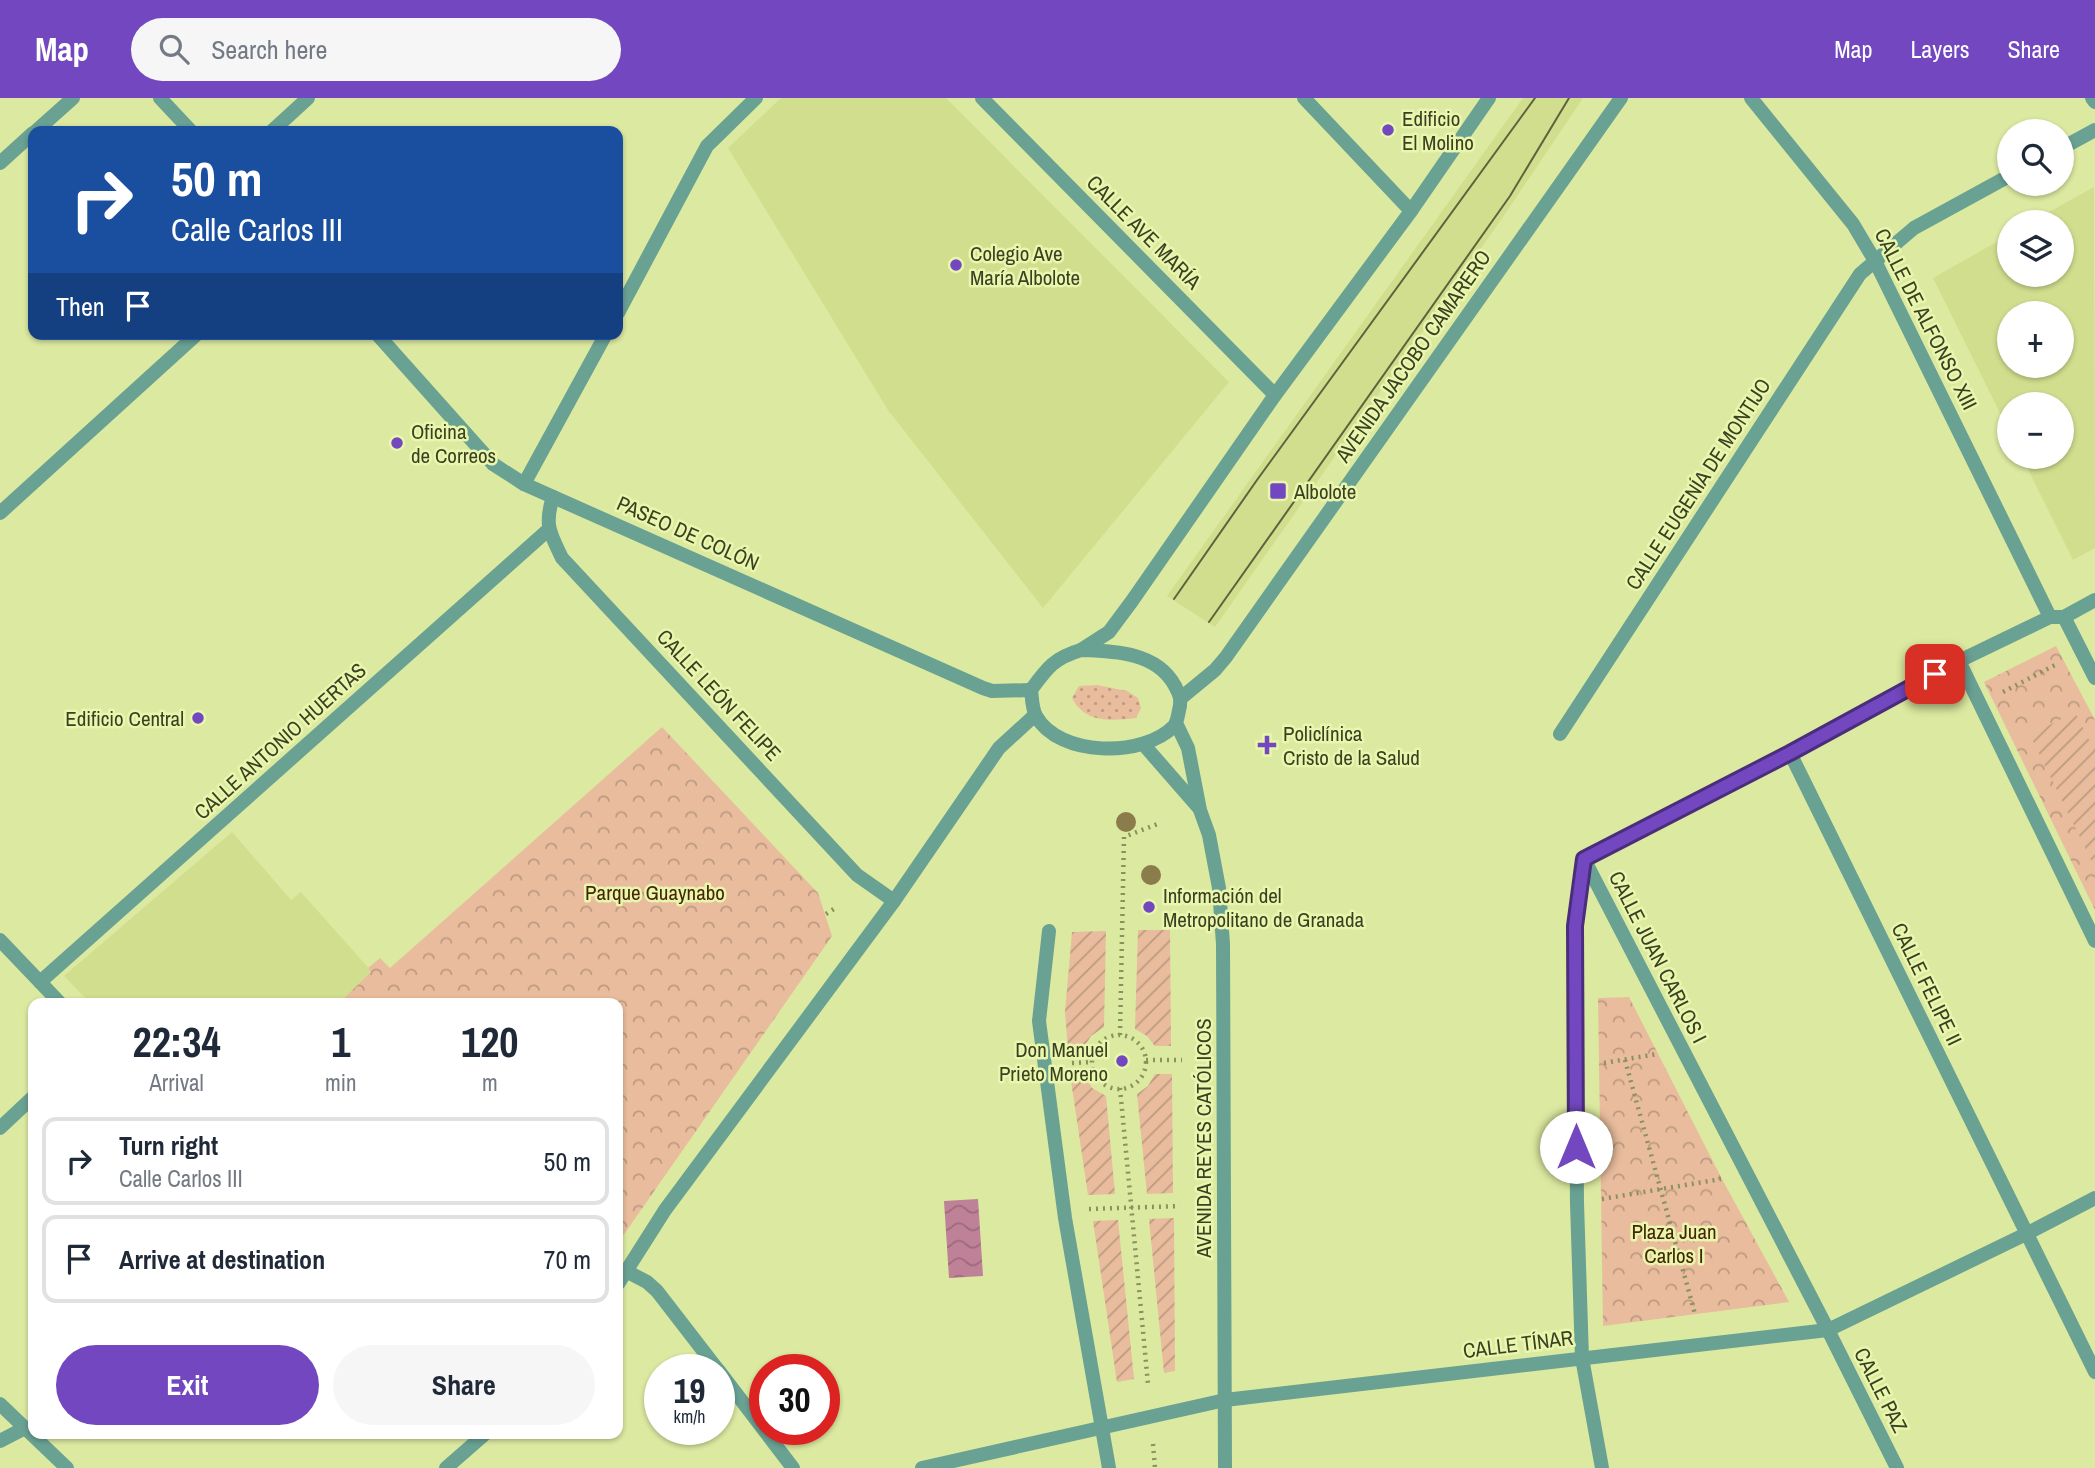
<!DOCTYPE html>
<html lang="en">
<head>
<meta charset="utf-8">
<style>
	:root { --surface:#fff; --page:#f6f6f7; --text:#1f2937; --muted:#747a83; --line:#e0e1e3; --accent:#7247bf }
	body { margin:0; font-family:"Archivo Narrow",sans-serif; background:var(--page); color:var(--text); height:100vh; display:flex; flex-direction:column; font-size:26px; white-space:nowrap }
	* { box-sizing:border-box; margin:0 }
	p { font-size:23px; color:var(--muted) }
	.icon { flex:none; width:38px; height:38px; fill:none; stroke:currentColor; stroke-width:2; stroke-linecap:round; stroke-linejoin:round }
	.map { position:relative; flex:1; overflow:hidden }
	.side { position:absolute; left:28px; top:900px; width:595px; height:441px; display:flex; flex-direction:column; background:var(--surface); border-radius:14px; box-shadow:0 2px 5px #0004 }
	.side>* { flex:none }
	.top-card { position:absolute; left:28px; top:28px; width:595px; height:214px; border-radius:14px; box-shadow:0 2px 5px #0004; background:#1a4fa0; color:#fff; overflow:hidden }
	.tools { position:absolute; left:1997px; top:21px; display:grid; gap:14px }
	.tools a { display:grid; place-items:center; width:77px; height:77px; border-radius:50%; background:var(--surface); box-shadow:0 2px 5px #0004; font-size:35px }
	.speed { position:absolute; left:644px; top:1256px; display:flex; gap:14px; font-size:35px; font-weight:700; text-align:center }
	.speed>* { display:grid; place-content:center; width:91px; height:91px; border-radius:50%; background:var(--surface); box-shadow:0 2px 5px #0004; line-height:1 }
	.speed small { font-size:18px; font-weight:400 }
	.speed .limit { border:10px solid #d22; background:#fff; color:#111 }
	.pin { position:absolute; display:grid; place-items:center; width:60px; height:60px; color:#fff; margin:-30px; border-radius:14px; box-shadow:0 4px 10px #0006 }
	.me { position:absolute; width:77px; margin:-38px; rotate:0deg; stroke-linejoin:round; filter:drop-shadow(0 0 5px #0008) }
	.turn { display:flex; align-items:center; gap:24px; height:147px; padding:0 28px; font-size:32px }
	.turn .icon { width:91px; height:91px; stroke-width:2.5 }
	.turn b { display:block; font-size:49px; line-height:60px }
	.then { display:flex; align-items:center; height:66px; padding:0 28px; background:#0003; gap:14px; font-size:26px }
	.eta { display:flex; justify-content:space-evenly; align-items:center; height:119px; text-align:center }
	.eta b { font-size:42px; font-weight:700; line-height:49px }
	.button { display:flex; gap:14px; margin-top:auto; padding:14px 28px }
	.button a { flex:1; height:80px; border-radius:42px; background:var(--accent); color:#fff; font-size:28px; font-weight:700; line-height:80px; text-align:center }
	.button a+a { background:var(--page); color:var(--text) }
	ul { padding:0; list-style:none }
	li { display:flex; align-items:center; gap:21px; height:88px; margin:0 14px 10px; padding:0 14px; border:4px solid var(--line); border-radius:14px }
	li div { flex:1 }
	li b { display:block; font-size:26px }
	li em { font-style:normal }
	header { display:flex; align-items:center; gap:42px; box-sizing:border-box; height:98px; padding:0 35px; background:var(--accent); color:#fff }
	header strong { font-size:33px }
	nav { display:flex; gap:38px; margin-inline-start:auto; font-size:24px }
	.search { width:490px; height:63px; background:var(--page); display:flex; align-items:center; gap:18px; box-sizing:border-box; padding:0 24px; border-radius:38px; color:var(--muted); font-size:26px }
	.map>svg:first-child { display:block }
	.built { fill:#d1de8e; fill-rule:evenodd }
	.grass { fill:url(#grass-dots) }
	.park { fill:url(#park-crowns) }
	.garden { fill:url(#garden-furrows) }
	.water { fill:url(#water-waves) }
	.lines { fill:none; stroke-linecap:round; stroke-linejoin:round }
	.path { stroke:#89925f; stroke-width:4.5; stroke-dasharray:2 5; stroke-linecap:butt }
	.minor { stroke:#69a193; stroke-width:14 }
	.tertiary { stroke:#69a193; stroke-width:14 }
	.tram { stroke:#5d643d; stroke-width:2 }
	.tree { fill:#8a7d4b }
	.route-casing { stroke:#4a2e7c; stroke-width:18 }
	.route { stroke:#7247bf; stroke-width:12 }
	.poi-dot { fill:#7247bf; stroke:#e9f6ad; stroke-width:2.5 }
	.labels { text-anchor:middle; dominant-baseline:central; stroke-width:5; stroke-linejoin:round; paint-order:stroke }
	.poi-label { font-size:21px; fill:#3b4022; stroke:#e9f6ad; text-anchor:start }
	.street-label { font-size:21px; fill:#3b4022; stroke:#e9f6ad }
	.park-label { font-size:21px; fill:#472406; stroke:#e9f6ad }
</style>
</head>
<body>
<header>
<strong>Map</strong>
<div class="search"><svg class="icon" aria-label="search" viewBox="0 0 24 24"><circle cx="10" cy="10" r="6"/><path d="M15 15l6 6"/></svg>Search here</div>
<nav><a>Map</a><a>Layers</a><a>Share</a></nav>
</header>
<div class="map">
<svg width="2095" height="1370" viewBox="0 0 2095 1370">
	<defs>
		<pattern id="grass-dots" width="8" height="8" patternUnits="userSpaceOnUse" patternTransform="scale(1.75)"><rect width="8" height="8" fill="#e8bc9d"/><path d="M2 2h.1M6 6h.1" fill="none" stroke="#bd9a80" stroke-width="1.8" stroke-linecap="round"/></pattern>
		<pattern id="park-crowns" width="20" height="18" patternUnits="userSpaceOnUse" patternTransform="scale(1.75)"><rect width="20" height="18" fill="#e8bc9d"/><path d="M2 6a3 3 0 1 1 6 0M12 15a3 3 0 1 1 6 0" fill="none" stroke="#bd9a80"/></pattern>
		<pattern id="garden-furrows" width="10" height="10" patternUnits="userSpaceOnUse" patternTransform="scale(1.75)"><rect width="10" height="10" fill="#e8bc9d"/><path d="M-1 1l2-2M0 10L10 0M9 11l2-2" fill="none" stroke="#bd9a80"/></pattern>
		<pattern id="water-waves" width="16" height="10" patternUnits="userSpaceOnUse" patternTransform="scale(1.75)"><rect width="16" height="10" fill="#bf8197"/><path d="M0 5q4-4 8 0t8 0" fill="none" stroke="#9c6b7b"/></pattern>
	</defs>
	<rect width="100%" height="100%" fill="#dce9a0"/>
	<g class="built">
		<path d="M 781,0 L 946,0 L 1229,284 L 1043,510 L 888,312 L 728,50 Z"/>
		<path d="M 1523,0 L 1583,0 L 1505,116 L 1215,529 L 1167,498 Z"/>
		<path d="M 2094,89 L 2095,450 L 2073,462 L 2022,359 L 2062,359 L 2062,306 L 2009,306 L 2009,333 L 1933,180 L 2009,137 L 2009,177 L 2062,177 L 2062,124 L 2031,124 ZM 2009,215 L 2062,215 L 2062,268 L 2009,268 Z"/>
		<path d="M 232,734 L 291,802 L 301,794 L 372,874 L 339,905 L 90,905 L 64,878 Z"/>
	</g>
	<path class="grass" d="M 1097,587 L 1127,593 L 1138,600 L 1141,610 L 1136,620 C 1110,623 1085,625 1072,600 L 1079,588 Z"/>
	<g class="park">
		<path d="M 2056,548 L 2095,622 L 2095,812 L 1984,584 Z"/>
		<path d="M 662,629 L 818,795 L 832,838 L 618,1145 L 618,905 L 339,905 L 371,874 L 368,870 L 380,860 L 390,870 Z"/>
		<path d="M 1629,899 L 1722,1081 L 1789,1204 L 1603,1228 L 1598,900 Z"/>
	</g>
	<g class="garden">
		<path d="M 2075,614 L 2095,654 L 2095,770 L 2030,637 Z"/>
		<path d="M 1138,832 L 1170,832 L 1171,948 L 1155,948 L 1147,938 L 1135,931 Z"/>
		<path d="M 1106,833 L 1104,929 L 1091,938 L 1083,950 L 1068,951 L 1065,914 L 1072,834 Z"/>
		<path d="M 1070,976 L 1084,976 L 1092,990 L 1106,998 L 1115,1096 L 1088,1097 Z"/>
		<path d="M 1155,976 L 1172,976 L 1173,1095 L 1147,1096 L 1137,996 L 1148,988 Z"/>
		<path d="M 1174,1120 L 1175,1273 L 1164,1275 L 1149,1121 Z"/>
		<path d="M 1118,1122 L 1134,1281 L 1117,1284 L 1093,1123 Z"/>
	</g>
	<path class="water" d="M 978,1101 L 983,1178 L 949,1180 L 944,1103 Z"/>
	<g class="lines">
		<g class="path">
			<path d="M 2003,594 L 2057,566"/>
			<path d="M 826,816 L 837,809"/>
			<path d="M 1120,937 L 1124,739 L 1160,725"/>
			<circle cx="1119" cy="964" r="27"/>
			<path d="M 1146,962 L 1182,962"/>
			<path d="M 1625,962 L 1695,1216"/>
			<path d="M 1072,965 L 1092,964"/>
			<path d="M 1604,965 L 1657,956"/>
			<path d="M 1120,990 L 1148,1286"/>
			<path d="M 1602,1101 L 1721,1081"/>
			<path d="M 1089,1111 L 1180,1108"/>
			<path d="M 1153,1346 L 1155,1370"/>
		</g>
		<g class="minor">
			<path d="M 982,0 L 1275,297"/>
			<path d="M 1304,0 L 1411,113"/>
			<path d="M 1751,0 L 1853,126 L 1875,163 L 2050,519"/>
			<path d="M 2092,0 L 2095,4"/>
			<path d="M 36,33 L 73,0"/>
			<path d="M 272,33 L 308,0"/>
			<path d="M 2062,50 L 2095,32"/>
			<path d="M 0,65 L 33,35"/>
			<path d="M 618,215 L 707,48 L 756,0"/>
			<path d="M 524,386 L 606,236"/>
			<path d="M 553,399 C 544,427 550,435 562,460 L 857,777 L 894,803"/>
			<path d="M 0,415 L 197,236"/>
			<path d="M 2064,519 L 2095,580"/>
			<path d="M 2064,519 L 2095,502"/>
			<path d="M 1959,563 L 2095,843"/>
			<path d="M 1560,636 L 1860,176 L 1914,130 L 2009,78"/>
			<path d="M 1790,655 L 2095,1274"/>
			<path d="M 1584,761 L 1828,1232 L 1897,1370"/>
			<path d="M 1584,761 L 1575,828 L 1577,1105 L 1582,1260 L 1602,1370"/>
			<path d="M 1584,761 L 1790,655 L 1959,563 L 2050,519 L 2064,519"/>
			<path d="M 1049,833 L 1039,923 L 1065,1120 L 1109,1370"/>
			<path d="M 0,842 L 60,905"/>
			<path d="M 40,884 L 548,432"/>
			<path d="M 0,1030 L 33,999"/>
			<path d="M 626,1173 L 647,1184 L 657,1193 L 718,1272"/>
			<path d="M 719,1273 L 793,1370"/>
			<path d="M 0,1306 L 67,1370"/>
			<path d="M 0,1343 L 25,1330"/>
			<path d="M 922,1370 L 1225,1302"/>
		</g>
		<g class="tertiary">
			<path d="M 160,0 L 191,33"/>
			<path d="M 377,236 L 493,366 L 524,386 L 983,590 L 992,593 L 1031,592"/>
			<path d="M 1081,552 L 1109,534 L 1132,503 L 1275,297 L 1411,113 L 1489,0"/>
			<path d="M 1081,552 C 1114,553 1157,554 1175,588 C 1179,596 1181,599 1180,608 C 1178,615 1178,623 1174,628 C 1143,660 1059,659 1036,618 C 1032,611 1032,599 1031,592 C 1047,570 1054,560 1081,552 Z"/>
			<path d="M 1181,600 L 1215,572 L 1226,559 L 1621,0"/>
			<path d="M 1176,625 L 1188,650 L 1200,712 L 1209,737 L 1219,790 L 1223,846 L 1225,1370"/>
			<path d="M 1144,647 L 1198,709"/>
			<path d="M 618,1186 L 665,1112 L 894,803 L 999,650 L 1035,617"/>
			<path d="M 1225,1302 L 1828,1232 L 2026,1136 L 2095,1100"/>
			<path d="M 446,1370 L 486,1335"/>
		</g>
		<g class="tram">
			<path d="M 1174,501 L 1257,382 L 1535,0"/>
			<path d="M 1209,524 L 1510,98 L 1569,0"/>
		</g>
	</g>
	<g class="tree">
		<circle cx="1126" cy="724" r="10"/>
		<circle cx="1151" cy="777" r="10"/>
	</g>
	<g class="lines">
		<g class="route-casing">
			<path id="route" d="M 1576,1049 L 1575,828 L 1584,761 L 1790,655 L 1935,576"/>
		</g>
		<use href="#route" class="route"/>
	</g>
	<g class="poi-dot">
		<circle cx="1388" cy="32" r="7"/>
		<circle cx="956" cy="167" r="7"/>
		<circle cx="397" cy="345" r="7"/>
		<rect x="1269" y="384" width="18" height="18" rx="3.5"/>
		<circle cx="198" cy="620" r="7"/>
		<path d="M1263.5 636.5h7v7h7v7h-7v7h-7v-7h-7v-7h7z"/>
		<circle cx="1149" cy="809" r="7"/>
		<circle cx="1122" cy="963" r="7"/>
	</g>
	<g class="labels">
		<g class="poi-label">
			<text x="1402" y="20">Edificio<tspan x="1402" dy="24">El Molino</tspan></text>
			<text x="970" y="155">Colegio Ave<tspan x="970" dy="24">María Albolote</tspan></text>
			<text x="411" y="333">Oficina<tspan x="411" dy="24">de Correos</tspan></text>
			<text x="1294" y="393">Albolote</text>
			<text x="184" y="620" text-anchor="end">Edificio Central</text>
			<text x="1283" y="635">Policlínica<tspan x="1283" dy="24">Cristo de la Salud</tspan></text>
			<text x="1163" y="797">Información del<tspan x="1163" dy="24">Metropolitano de Granada</tspan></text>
			<text x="1108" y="951" text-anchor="end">Don Manuel<tspan x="1108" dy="24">Prieto Moreno</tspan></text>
		</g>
		<g class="street-label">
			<text transform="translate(1144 134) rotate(45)">CALLE AVE MARÍA</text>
			<text transform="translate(1926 221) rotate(63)">CALLE DE ALFONSO XIII</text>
			<text transform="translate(1413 258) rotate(-55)">AVENIDA JACOBO CAMARERO</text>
			<text transform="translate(1698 386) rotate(-57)">CALLE EUGENÍA DE MONTIJO</text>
			<text transform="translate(688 435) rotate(24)">PASEO DE COLÓN</text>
			<text transform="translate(719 597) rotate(47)">CALLE LEÓN FELIPE</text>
			<text transform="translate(280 643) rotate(-42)">CALLE ANTONIO HUERTAS</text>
			<text transform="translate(1658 859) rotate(63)">CALLE JUAN CARLOS I</text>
			<text transform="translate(1927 886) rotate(64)">CALLE FELIPE II</text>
			<text transform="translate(1203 1040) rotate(-90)">AVENIDA REYES CATÓLICOS</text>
			<text transform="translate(1518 1246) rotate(-7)">CALLE TÍNAR</text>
			<text transform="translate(1881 1292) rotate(63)">CALLE PAZ</text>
		</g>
		<g class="park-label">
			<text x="655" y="794">Parque Guaynabo</text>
			<text x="1674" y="1133">Plaza Juan<tspan x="1674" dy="24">Carlos I</tspan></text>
		</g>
	</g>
</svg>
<div class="tools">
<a><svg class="icon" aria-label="search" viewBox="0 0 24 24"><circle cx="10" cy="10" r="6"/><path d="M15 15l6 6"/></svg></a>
<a><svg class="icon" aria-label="layers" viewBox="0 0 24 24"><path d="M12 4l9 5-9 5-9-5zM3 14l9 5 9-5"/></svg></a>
<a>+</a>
<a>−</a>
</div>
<div class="speed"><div>19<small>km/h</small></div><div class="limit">30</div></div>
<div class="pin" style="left:1935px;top:576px;background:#d93025"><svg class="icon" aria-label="arrive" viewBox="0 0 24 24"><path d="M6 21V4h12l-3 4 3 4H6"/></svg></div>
<svg class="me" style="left:1576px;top:1049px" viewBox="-20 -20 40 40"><circle r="19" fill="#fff"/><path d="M0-13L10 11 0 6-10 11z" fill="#7247bf"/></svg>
<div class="top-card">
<div class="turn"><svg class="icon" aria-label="right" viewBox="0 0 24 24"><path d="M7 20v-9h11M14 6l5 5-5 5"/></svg><div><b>50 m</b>Calle Carlos III</div></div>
<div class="then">Then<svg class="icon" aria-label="arrive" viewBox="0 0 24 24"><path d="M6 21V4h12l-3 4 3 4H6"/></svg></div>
</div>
<section class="side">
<div class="eta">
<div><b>22:34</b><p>Arrival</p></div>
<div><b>1</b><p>min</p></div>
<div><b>120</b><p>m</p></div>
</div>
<ul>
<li><svg class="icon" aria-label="right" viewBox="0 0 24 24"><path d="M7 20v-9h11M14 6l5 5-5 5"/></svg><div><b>Turn right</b><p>Calle Carlos III</p></div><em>50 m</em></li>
<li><svg class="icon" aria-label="arrive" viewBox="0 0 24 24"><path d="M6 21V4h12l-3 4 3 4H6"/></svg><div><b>Arrive at destination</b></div><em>70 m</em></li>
</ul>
<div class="button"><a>Exit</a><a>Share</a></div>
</section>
</div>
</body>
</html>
